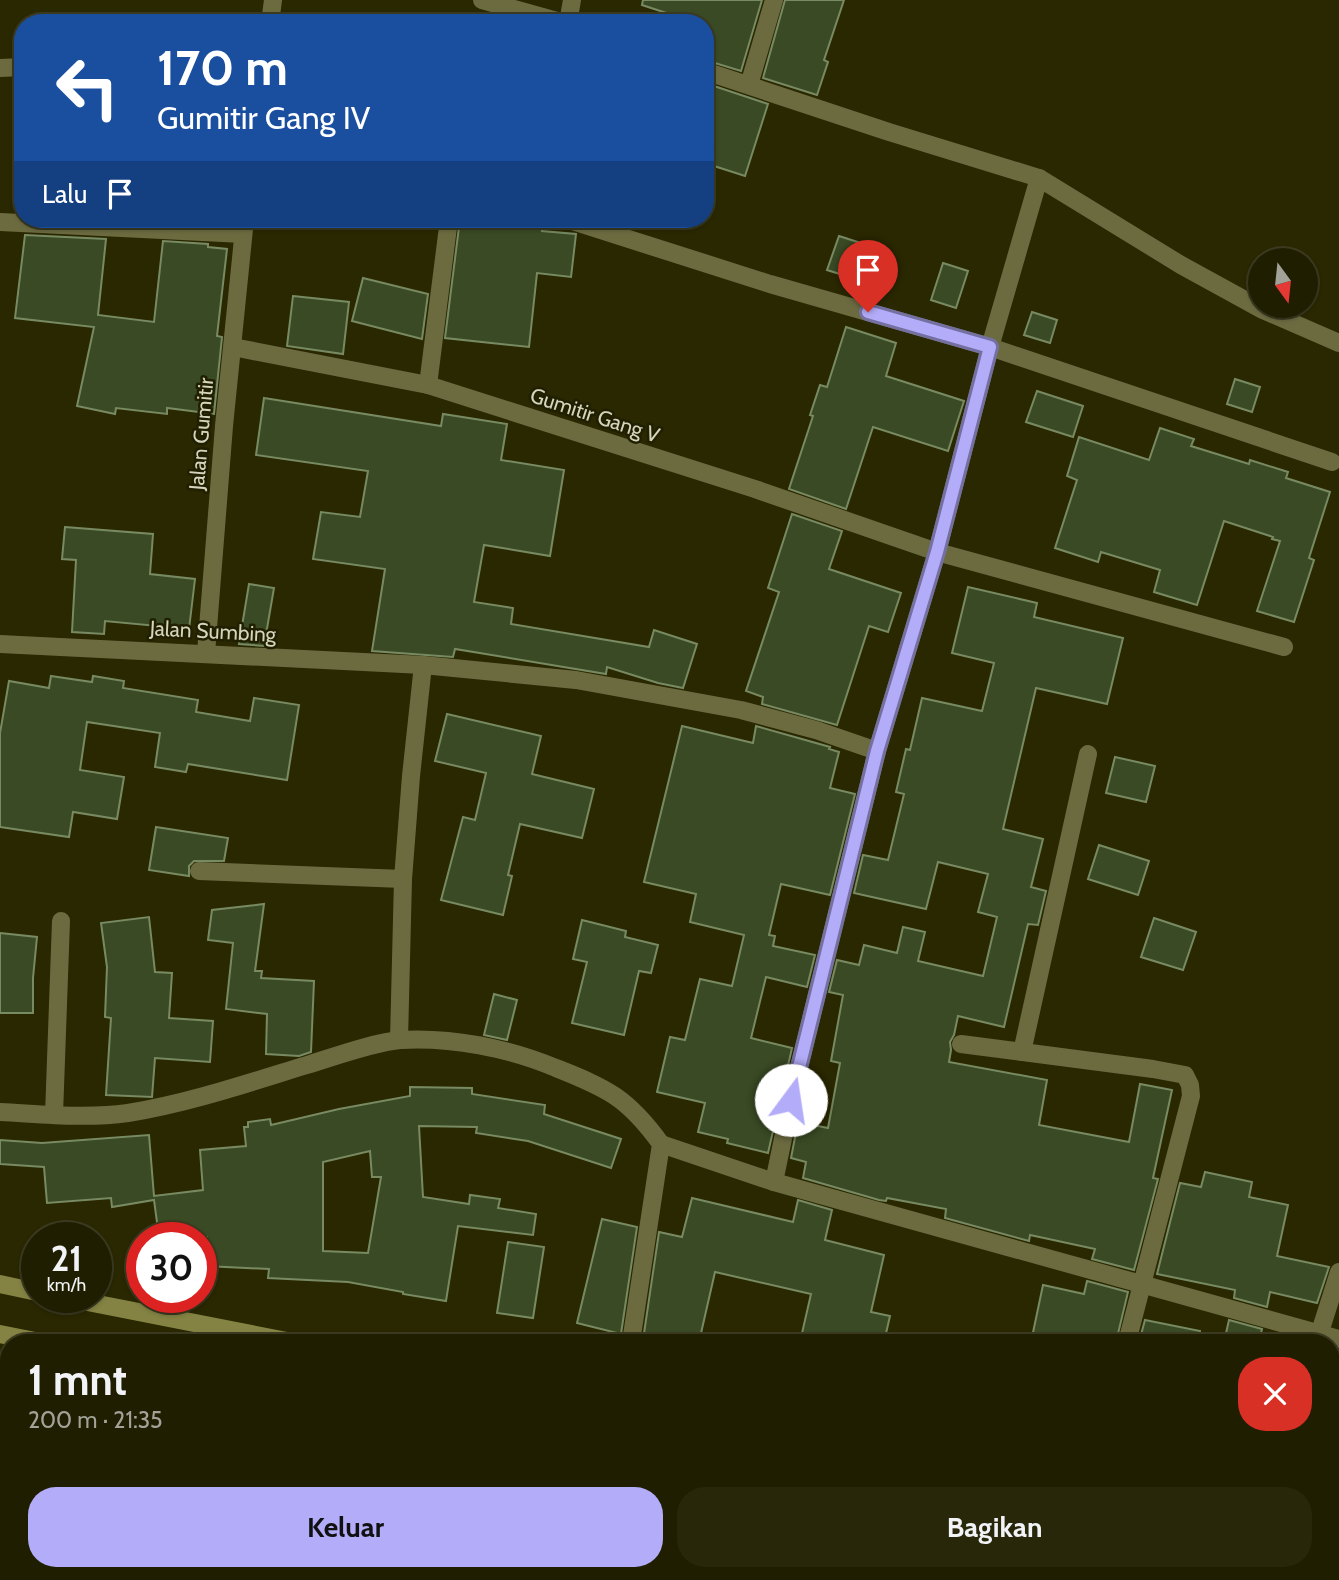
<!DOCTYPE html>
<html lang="id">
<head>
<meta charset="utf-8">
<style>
	:root { --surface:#201e00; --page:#28270a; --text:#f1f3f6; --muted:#a2a299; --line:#3d3c22; --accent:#b3adf9 }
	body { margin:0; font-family:Cabin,sans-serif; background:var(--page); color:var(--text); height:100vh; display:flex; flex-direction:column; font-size:26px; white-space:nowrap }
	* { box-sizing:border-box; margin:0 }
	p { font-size:23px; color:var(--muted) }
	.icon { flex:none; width:38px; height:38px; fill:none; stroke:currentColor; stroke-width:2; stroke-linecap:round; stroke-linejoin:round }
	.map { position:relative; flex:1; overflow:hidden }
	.side { position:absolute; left:0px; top:1334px; width:1340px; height:247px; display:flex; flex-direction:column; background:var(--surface); border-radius:28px 28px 0 0; box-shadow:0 2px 5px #0004,0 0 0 2px var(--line) }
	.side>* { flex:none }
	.hud { position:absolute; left:14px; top:14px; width:700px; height:214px; border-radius:28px; box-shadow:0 2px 5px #0004,0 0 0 2px var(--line); background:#1a4fa0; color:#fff; overflow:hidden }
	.needle { width:46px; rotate:165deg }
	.controls { position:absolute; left:1248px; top:248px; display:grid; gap:14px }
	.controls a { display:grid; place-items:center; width:70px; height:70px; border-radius:50%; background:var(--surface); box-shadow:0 2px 5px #0004,0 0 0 2px var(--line); font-size:35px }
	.speed { position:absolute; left:21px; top:1222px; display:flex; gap:14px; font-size:35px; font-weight:700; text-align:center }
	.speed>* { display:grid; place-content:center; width:91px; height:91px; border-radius:50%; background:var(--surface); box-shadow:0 2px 5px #0004,0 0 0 2px var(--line); line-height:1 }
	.speed small { font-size:18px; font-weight:400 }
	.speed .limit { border:10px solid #d22; background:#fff; color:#111 }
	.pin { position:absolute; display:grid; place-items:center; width:60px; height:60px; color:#fff; margin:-72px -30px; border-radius:50% 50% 50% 0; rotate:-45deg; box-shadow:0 0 7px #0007 }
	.pin .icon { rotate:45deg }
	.me { position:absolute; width:77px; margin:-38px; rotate:14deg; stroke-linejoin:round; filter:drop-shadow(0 0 5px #0008) }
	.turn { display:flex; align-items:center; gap:24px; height:147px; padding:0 28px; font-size:32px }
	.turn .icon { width:91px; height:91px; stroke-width:2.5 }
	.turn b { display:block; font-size:49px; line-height:60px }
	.then { display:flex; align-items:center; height:66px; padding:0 28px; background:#0003; gap:14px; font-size:26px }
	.round { display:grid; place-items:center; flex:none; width:74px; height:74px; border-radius:28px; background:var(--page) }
	.overview { display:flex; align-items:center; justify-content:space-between; height:119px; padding:0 28px }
	h1 { font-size:42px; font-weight:700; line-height:52px }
	.cta { display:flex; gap:14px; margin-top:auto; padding:14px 28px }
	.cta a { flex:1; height:80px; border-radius:28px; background:var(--accent); color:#111; font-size:28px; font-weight:700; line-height:80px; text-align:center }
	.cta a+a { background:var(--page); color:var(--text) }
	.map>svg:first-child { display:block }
	.building { fill:#3a4a24; stroke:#788a62; stroke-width:2; fill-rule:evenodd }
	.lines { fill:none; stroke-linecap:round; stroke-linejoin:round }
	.lane { stroke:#6c6b40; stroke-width:14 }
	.street { stroke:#6c6b40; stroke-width:18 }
	.secondary { stroke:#848343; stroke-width:18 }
	.route-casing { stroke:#7470a2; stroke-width:18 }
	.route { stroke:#b3adf9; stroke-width:12 }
	.labels { text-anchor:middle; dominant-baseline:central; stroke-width:5; stroke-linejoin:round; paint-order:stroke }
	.street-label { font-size:21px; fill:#d5d5be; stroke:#201f00 }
</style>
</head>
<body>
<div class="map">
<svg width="1339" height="1580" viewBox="0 0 1339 1580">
	<rect width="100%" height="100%" fill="#2a2800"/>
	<g class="building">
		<path d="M 643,0 L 762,0 L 741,71 L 705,60 L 705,23 L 697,23 L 642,5 Z"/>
		<path d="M 785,0 L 844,0 L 824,60 L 828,62 L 817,95 L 763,78 Z"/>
		<path d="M 705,83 L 768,104 L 745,176 L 711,165 L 715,151 L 705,148 Z"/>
		<path d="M 460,219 L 514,219 L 543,224 L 542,231 L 576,234 L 571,277 L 537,273 L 529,347 L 445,338 Z"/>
		<path d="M 25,235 L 106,239 L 98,315 L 154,322 L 163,241 L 208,244 L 208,247 L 227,249 L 217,336 L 222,337 L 214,414 L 167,408 L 167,414 L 116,408 L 115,414 L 77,406 L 94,327 L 15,318 Z"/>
		<path d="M 839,236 L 870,246 L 859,280 L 827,270 Z"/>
		<path d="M 943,263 L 968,271 L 956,308 L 931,300 Z"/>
		<path d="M 363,278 L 428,294 L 422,339 L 352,321 Z"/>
		<path d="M 293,296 L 349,302 L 343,354 L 287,346 Z"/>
		<path d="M 1032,312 L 1057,320 L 1050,343 L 1024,335 Z"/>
		<path d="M 846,327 L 896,343 L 886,376 L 964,401 L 948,451 L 873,427 L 846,509 L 789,489 L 813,416 L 810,415 L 820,385 L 827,387 Z"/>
		<path d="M 1235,379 L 1260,387 L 1252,412 L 1227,404 Z"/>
		<path d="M 1037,391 L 1083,406 L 1073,437 L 1026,422 Z"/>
		<path d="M 264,398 L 441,426 L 443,414 L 507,424 L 501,460 L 564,470 L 550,556 L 484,545 L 474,602 L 513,608 L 511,624 L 649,647 L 654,630 L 697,644 L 683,688 L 658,683 L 607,667 L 606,674 L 455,649 L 453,657 L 372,651 L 385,569 L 313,559 L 321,512 L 360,517 L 368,471 L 256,455 Z"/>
		<path d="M 1160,428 L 1194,439 L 1191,446 L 1249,464 L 1250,460 L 1288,472 L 1286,478 L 1330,492 L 1309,558 L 1314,560 L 1294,622 L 1257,611 L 1280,541 L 1272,539 L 1273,537 L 1224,521 L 1197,605 L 1154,592 L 1160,570 L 1101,552 L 1098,562 L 1055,548 L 1077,480 L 1067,476 L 1079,437 L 1149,460 Z"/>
		<path d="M 792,514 L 842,531 L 829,569 L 901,593 L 888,632 L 869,626 L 837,725 L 762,704 L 763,697 L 746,691 L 779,592 L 768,588 Z"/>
		<path d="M 65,527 L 153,534 L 150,574 L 195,579 L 189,629 L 105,621 L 104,634 L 72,632 L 76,560 L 62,559 Z"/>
		<path d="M 249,584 L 274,588 L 264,646 L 239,644 Z"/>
		<path d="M 968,587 L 1037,603 L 1034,617 L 1123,638 L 1107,704 L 1036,688 L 1003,829 L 1043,839 L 1031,887 L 1046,891 L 1038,925 L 1028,924 L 1004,1027 L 958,1016 L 954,1035 L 950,1042 L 951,1050 L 949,1062 L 1047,1080 L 1039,1125 L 1129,1142 L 1140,1084 L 1172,1090 L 1153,1178 L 1158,1179 L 1134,1270 L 1092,1259 L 1095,1249 L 1030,1235 L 1029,1241 L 945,1218 L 946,1209 L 887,1198 L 886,1201 L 879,1200 L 803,1178 L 806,1162 L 791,1158 L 798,1122 L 828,1128 L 840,1063 L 831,1061 L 843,995 L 829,992 L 837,960 L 859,965 L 864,945 L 897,953 L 903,927 L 925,932 L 918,961 L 983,976 L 997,917 L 978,912 L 988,874 L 938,862 L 926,909 L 854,893 L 863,855 L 888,860 L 904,794 L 896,792 L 906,749 L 910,750 L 922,698 L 982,711 L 994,663 L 952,653 Z"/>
		<path d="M 51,676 L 92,682 L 93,676 L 124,681 L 123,688 L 198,700 L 196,712 L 250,721 L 254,698 L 299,705 L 287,780 L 188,764 L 186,772 L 155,767 L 160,733 L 87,722 L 80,770 L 124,777 L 117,819 L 73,812 L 69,837 L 0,827 L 0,733 L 9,681 L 49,688 Z"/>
		<path d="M 447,714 L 541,736 L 532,774 L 594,789 L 582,838 L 520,824 L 508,875 L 512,876 L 503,915 L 441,900 L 463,817 L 475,820 L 486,773 L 435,761 Z"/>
		<path d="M 682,726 L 753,743 L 756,726 L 830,747 L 829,749 L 839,752 L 830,788 L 855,794 L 830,895 L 781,884 L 769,935 L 775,936 L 773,946 L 815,955 L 807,987 L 766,977 L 751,1038 L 792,1048 L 768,1153 L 727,1143 L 728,1139 L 698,1132 L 705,1103 L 657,1092 L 670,1037 L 685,1040 L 700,979 L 732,986 L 744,935 L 690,922 L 696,894 L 644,882 Z"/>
		<path d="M 1115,757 L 1155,766 L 1146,802 L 1106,793 Z"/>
		<path d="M 156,827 L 228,838 L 224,861 L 194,861 L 189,866 L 189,876 L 149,870 Z"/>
		<path d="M 1099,845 L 1149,861 L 1138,895 L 1088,879 Z"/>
		<path d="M 264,904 L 255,971 L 262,971 L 261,978 L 314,981 L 311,1052 L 299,1056 L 266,1054 L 267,1014 L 226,1009 L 233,943 L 208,940 L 212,910 Z"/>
		<path d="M 149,917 L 155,972 L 172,973 L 169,1018 L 213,1021 L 210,1062 L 155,1058 L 152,1097 L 106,1095 L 111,1018 L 105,1017 L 107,967 L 101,923 Z"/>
		<path d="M 1154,918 L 1196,932 L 1183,970 L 1141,957 Z"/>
		<path d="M 582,920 L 626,931 L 625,937 L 658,945 L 651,973 L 639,971 L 624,1035 L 572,1023 L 587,962 L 573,959 Z"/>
		<path d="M 0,933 L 37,937 L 33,978 L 33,1013 L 0,1013 Z"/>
		<path d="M 494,994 L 517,1000 L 507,1040 L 484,1035 Z"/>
		<path d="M 410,1087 L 472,1088 L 472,1094 L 545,1105 L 544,1114 L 621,1139 L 611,1168 L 528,1141 L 476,1133 L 477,1127 L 419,1126 L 423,1197 L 469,1204 L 470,1195 L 500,1199 L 498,1208 L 536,1214 L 533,1235 L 458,1226 L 446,1301 L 403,1294 L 403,1292 L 348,1282 L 268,1278 L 269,1269 L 206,1266 L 207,1237 L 159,1237 L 154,1200 L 112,1207 L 111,1198 L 47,1203 L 44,1167 L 0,1164 L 0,1140 L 42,1143 L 149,1135 L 154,1196 L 203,1190 L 200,1150 L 246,1146 L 244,1127 L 248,1127 L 248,1122 L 270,1119 L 271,1125 L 339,1109 L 410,1096 ZM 370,1151 L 372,1177 L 381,1177 L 368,1253 L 323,1251 L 323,1162 Z"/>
		<path d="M 1205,1172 L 1252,1182 L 1249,1197 L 1288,1205 L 1277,1256 L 1329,1267 L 1317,1303 L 1270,1292 L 1267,1307 L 1234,1298 L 1235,1290 L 1157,1274 L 1180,1183 L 1201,1187 Z"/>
		<path d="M 692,1198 L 793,1222 L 798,1200 L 832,1210 L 825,1240 L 884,1255 L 871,1312 L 890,1316 L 884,1342 L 800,1342 L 811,1294 L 715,1272 L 699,1342 L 654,1342 L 643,1340 L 659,1232 L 682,1237 Z"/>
		<path d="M 602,1219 L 637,1227 L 621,1334 L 577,1323 Z"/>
		<path d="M 508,1242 L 544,1247 L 533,1318 L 497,1313 Z"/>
		<path d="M 1087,1281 L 1128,1292 L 1116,1342 L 1031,1342 L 1043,1285 L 1084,1294 Z"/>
		<path d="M 1145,1320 L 1200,1331 L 1199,1342 L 1139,1342 Z"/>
		<path d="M 1229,1320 L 1262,1329 L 1259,1342 L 1224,1342 Z"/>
	</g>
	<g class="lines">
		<g class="lane">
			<path d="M 717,1580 L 718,1572"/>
			<path d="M 966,1580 L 969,1572"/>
		</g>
		<g class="street">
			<path d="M 482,0 L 564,23"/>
			<path d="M 270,23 L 273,0"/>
			<path d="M 568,23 L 572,0"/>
			<path d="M 0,68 L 23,67"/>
			<path d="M 705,71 L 889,132 L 1039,178 L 1181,265 L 1263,310 L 1339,343"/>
			<path d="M 749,85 L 774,0"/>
			<path d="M 566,219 L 770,284 L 990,347 L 1332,462"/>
			<path d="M 0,222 L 243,234"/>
			<path d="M 233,347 L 428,385 L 755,489 L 937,552 L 1284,647"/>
			<path d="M 428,385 L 449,219"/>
			<path d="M 0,644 L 423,665 L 576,680 L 741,710 L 816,730 L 877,751"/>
			<path d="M 206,653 L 224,426 L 245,219"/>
			<path d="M 199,871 L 403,879"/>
			<path d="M 399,1040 L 403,879 L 411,776 L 423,665"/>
			<path d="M 961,1044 L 1153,1069 L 1185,1075 L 1190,1085 L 1191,1096 L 1127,1342"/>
			<path d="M 1022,1052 L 1088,754"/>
			<path d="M 0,1112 C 41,1114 86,1119 128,1113 C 189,1103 248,1083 307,1065 C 333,1057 375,1042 400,1040 C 451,1037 509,1048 556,1068 C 607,1088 628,1098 661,1144 L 631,1342"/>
			<path d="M 54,1115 L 61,921"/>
			<path d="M 661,1144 L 774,1182 L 1339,1339"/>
			<path d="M 774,1182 L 791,1100 L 877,751 L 937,552 L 990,347 L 1039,178"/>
			<path d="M 1319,1335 L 1339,1272"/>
			<path d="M 0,1575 L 31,1580"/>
			<path d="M 605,1580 L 605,1572"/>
			<path d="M 1090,1580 L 1091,1572"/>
		</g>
		<g class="secondary">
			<path d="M 0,1284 L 37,1292"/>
			<path d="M 62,1297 L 292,1342"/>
			<path d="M 0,1334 L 40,1342"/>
			<path d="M 1332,1563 L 1339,1565"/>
			<path d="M 1132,1572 L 1173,1580"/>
		</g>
	</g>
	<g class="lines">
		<g class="route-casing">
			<path id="route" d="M 791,1100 L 877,751 L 937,552 L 990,347 L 868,312"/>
		</g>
		<use href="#route" class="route"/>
	</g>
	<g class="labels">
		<g class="street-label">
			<text transform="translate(595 415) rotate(18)">Gumitir Gang V</text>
			<text transform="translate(201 434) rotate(-85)">Jalan Gumitir</text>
			<text transform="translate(213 631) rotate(3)">Jalan Sumbing</text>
		</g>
	</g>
</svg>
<div class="controls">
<a><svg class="needle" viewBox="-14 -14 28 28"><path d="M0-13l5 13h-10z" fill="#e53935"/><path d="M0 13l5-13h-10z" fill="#a2a299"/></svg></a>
</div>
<div class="speed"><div>21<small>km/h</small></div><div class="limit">30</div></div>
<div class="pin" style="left:868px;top:312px;background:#d93025"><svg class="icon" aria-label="arrive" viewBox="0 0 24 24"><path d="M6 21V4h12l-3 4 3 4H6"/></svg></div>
<svg class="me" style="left:791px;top:1100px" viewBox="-20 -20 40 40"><circle r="19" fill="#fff"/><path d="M0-13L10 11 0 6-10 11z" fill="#b3adf9"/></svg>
<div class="hud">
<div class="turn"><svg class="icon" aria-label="left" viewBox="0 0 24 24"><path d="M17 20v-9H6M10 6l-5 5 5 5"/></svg><div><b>170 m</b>Gumitir Gang IV</div></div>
<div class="then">Lalu<svg class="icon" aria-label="arrive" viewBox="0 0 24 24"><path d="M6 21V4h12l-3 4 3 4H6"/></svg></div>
</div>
<section class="side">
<div class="overview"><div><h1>1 mnt</h1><p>200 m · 21:35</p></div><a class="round" style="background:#d93025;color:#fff"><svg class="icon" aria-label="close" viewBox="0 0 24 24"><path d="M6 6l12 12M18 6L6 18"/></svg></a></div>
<div class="cta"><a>Keluar</a><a>Bagikan</a></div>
</section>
</div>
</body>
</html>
